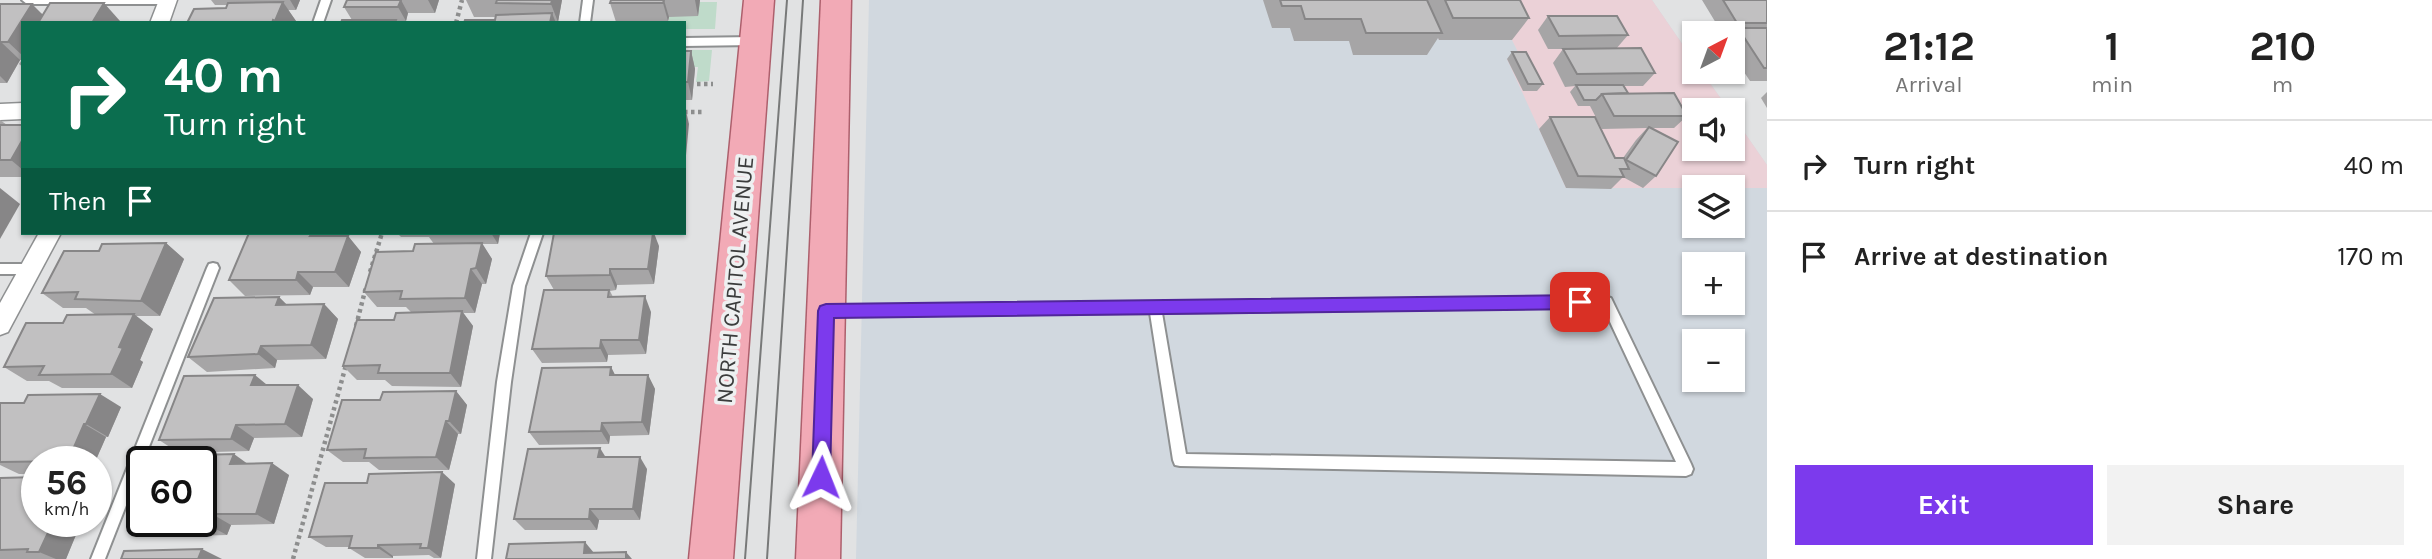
<!DOCTYPE html>
<html lang="en">
<head>
<meta charset="utf-8">
<style>
	:root { --surface:#fff; --page:#f2f2f2; --text:#222; --muted:#767676; --line:#e0e0e0; --accent:#7c3aed }
	body { margin:0; font-family:Karla,sans-serif; background:var(--page); color:var(--text); height:100vh; display:flex; flex-direction:column; font-size:26px; white-space:nowrap }
	* { box-sizing:border-box; margin:0 }
	p { font-size:23px; color:var(--muted) }
	.icon { flex:none; width:38px; height:38px; fill:none; stroke:currentColor; stroke-width:2; stroke-linecap:round; stroke-linejoin:round }
	.map { position:relative; flex:1; overflow:hidden }
	.sheet { display:flex; flex-direction:column; background:var(--surface); width:665px }
	.sheet>* { flex:none }
	.guide { position:absolute; left:21px; top:21px; width:665px; height:214px; border-radius:0px; box-shadow:0 2px 5px #0004; background:#0b6e4f; color:#fff; overflow:hidden }
	.needle { width:46px; rotate:41deg }
	.buttons { position:absolute; left:1682px; top:21px; display:grid; gap:14px }
	.buttons a { display:grid; place-items:center; width:63px; height:63px; border-radius:0px; background:var(--surface); box-shadow:0 2px 5px #0004; font-size:35px }
	.speed { position:absolute; left:21px; top:446px; display:flex; gap:14px; font-size:35px; font-weight:700; text-align:center }
	.speed>* { display:grid; place-content:center; width:91px; height:91px; border-radius:50%; background:var(--surface); box-shadow:0 2px 5px #0004; line-height:1 }
	.speed small { font-size:18px; font-weight:400 }
	.speed .limit { border:4px solid #111; border-radius:10px; background:#fff; color:#111 }
	.pin { position:absolute; display:grid; place-items:center; width:60px; height:60px; color:#fff; margin:-30px; border-radius:14px; box-shadow:0 4px 10px #0006 }
	.me { position:absolute; width:77px; margin:-38px; rotate:2deg; stroke-linejoin:round; filter:drop-shadow(0 0 5px #0008) }
	.turn { display:flex; align-items:center; gap:24px; height:147px; padding:0 28px; font-size:32px }
	.turn .icon { width:91px; height:91px; stroke-width:2.5 }
	.turn b { display:block; font-size:49px; line-height:60px }
	.then { display:flex; align-items:center; height:66px; padding:0 28px; background:#0003; gap:14px; font-size:26px }
	.eta { display:flex; justify-content:space-evenly; align-items:center; height:119px; text-align:center }
	.eta b { font-size:42px; font-weight:700; line-height:49px }
	.primary-button { display:flex; gap:14px; margin-top:auto; padding:14px 28px }
	.primary-button a { flex:1; height:80px; border-radius:0px; background:var(--accent); color:#fff; font-size:28px; font-weight:700; line-height:80px; text-align:center }
	.primary-button a+a { background:var(--page); color:var(--text) }
	ul { padding:0; list-style:none }
	li { display:flex; align-items:center; gap:21px; height:91px; padding:0 28px; border-top:2px solid var(--line) }
	li div { flex:1 }
	li b { display:block; font-size:26px }
	li em { font-style:normal }
	main { display:flex; flex:1; min-height:0 }
	.map>svg:first-child { display:block }
	.built { fill:#d1d8df; fill-rule:evenodd }
	.industrial { fill:#ebd1d7 }
	.green { fill:#bfdbca }
	.lines { fill:none; stroke-linecap:round; stroke-linejoin:round }
	.service-casing { stroke:#8e9091; stroke-width:4 }
	.minor-casing { stroke:#8e9091; stroke-width:3 }
	.primary-casing { stroke:#ad5f6c; stroke-width:3 }
	.path { stroke:#8d8e8e; stroke-width:4.5; stroke-dasharray:3.5 3.5; stroke-linecap:butt }
	.service { fill:#fff; fill-rule:evenodd }
	.minor { fill:#fff; fill-rule:evenodd }
	.primary { fill:#f2aab6; fill-rule:evenodd }
	.tram { stroke:#787979; stroke-width:2 }
	.wall { fill:#a6a5a6 }
	.shaded-wall { fill:#878687 }
	.building { fill:#c1c0c1; stroke:#878687; stroke-width:2 }
	.route { fill:#7c3aed; stroke:#51269a; stroke-width:2 }
	.labels { text-anchor:middle; dominant-baseline:central; stroke-width:7; stroke-linejoin:round; paint-order:stroke }
	.street-label { font-size:23px; fill:#3b3c3c; stroke:#eef0f1 }
</style>
</head>
<body>
<main>
<div class="map">
<svg width="1767" height="559" viewBox="0 0 1767 559">
	<rect width="100%" height="100%" fill="#e1e2e3"/>
	<path class="built" d="M 869,0 L 1652,0 L 1694,61 L 1694,72 L 1702,72 L 1729,110 L 1694,110 L 1694,149 L 1732,149 L 1733,116 L 1767,165 L 1767,559 L 856,559 ZM 1694,187 L 1732,187 L 1732,226 L 1694,226 ZM 1694,264 L 1732,264 L 1732,303 L 1694,303 ZM 1694,341 L 1732,341 L 1732,380 L 1694,380 Z"/>
	<path class="industrial" d="M 1421,0 L 1652,0 L 1694,61 L 1694,72 L 1702,72 L 1729,110 L 1694,110 L 1694,149 L 1732,149 L 1733,116 L 1767,165 L 1767,188 L 1566,188 L 1507,59 L 1521,58 L 1512,40 L 1439,40 Z"/>
	<g class="green">
		<path d="M 700,2 L 717,2 L 715,29 L 684,29 L 684,23 L 656,23 L 668,21 L 669,17 Z"/>
		<path d="M 684,50 L 712,50 L 709,81 L 696,82 L 698,67 L 684,67 Z"/>
	</g>
	<g class="lines">
		<g class="service-casing">
			<g id="service">
				<path d="M 22,0 L 173,0 L 168,4 L 27,4 Z"/>
				<path d="M 321,0 L 331,0 L 323,23 L 313,23 Z"/>
				<path d="M 583,0 L 593,0 L 590,23 L 580,23 Z"/>
				<path d="M 754,37 L 759,41 L 754,45 L 684,46 L 684,38 Z"/>
				<path d="M 531,233 L 543,233 L 525,286 L 511,382 L 491,559 L 477,559 L 497,382 L 513,286 Z"/>
				<path d="M 213,263 L 217,264 L 219,268 L 105,559 L 91,559 L 207,268 L 209,264 Z"/>
				<path d="M 0,264 L 30,264 L 34,265 L 36,269 L 34,273 L 30,274 L 0,274 Z"/>
				<path d="M 1607,297 L 1611,298 L 1691,464 L 1693,469 L 1691,474 L 1686,476 L 1180,466 L 1175,465 L 1173,460 L 1150,313 L 830,316 L 826,315 L 824,311 L 826,307 L 830,306 ZM 1603,307 L 1676,462 L 1186,454 L 1162,313 Z"/>
			</g>
		</g>
		<g class="minor-casing">
			<g id="minor">
				<path d="M 159,0 L 177,0 L 169,23 L 150,23 Z"/>
				<path d="M 23,103 L 23,119 L 0,120 L 0,104 Z"/>
				<path d="M 39,233 L 61,233 L 8,332 L 0,335 L 0,303 Z"/>
			</g>
		</g>
		<g class="primary-casing">
			<g id="primary">
				<path d="M 744,0 L 774,0 L 733,559 L 689,559 Z"/>
				<path d="M 821,0 L 851,0 L 840,559 L 796,559 Z"/>
			</g>
		</g>
		<g class="path">
			<path d="M 456,23 L 462,0"/>
			<path d="M 697,84 L 713,84"/>
			<path d="M 684,112 L 704,112"/>
			<path d="M 370,272 L 382,233"/>
			<path d="M 356,326 L 366,287"/>
			<path d="M 293,559 L 346,365"/>
		</g>
		<use href="#service" class="service"/>
		<use href="#minor" class="minor"/>
		<use href="#primary" class="primary"/>
		<g class="tram">
			<path d="M 745,559 L 787,0"/>
			<path d="M 767,559 L 803,0"/>
		</g>
	</g>
	<g class="wall">
		<path d="M 211,0 L 300,0 L 296,10 L 288,10 L 296,21 L 295,23 L 187,23 L 226,8 L 227,5 L 215,5 Z"/>
		<path d="M 347,0 L 439,0 L 435,13 L 408,13 L 406,21 L 397,21 L 398,23 L 341,23 L 352,20 L 344,7 Z"/>
		<path d="M 466,0 L 562,0 L 558,22 L 556,23 L 464,23 L 495,20 L 495,17 L 474,17 Z"/>
		<path d="M 611,0 L 700,0 L 698,16 L 669,17 L 668,21 L 616,22 L 610,3 Z"/>
		<path d="M 1263,0 L 1520,0 L 1529,18 L 1512,40 L 1439,40 L 1438,38 L 1427,55 L 1353,55 L 1349,41 L 1294,41 L 1290,28 L 1272,28 Z"/>
		<path d="M 1702,0 L 1767,0 L 1767,81 L 1750,81 L 1732,54 L 1732,33 L 1722,33 Z"/>
		<path d="M 0,4 L 43,14 L 120,21 L 23,23 L 23,67 L 19,64 L 22,60 L 20,60 L 7,83 L 0,83 Z"/>
		<path d="M 1548,16 L 1628,35 L 1616,49 L 1548,49 L 1538,30 Z"/>
		<path d="M 1563,49 L 1655,73 L 1643,86 L 1624,86 L 1628,93 L 1687,116 L 1674,128 L 1651,128 L 1656,176 L 1643,188 L 1623,177 L 1611,189 L 1566,188 L 1539,129 L 1550,117 L 1615,158 L 1623,158 L 1636,140 L 1647,128 L 1602,129 L 1590,106 L 1578,106 L 1570,92 L 1575,86 L 1565,87 L 1553,63 Z"/>
		<path d="M 684,51 L 691,51 L 695,69 L 692,100 L 684,100 Z"/>
		<path d="M 1512,52 L 1543,84 L 1537,91 L 1523,91 L 1507,59 Z"/>
		<path d="M 1767,92 L 1767,108 L 1761,98 Z"/>
		<path d="M 0,120 L 7,125 L 23,125 L 23,177 L 0,177 Z"/>
		<path d="M 397,233 L 500,233 L 498,244 L 482,244 L 492,259 L 486,284 L 482,284 L 475,313 L 463,313 L 473,326 L 461,387 L 392,386 L 385,380 L 357,380 L 343,366 L 394,320 L 411,312 L 406,307 L 377,307 L 364,292 L 413,251 L 434,244 L 429,237 L 401,237 Z"/>
		<path d="M 319,236 L 348,236 L 361,252 L 349,287 L 313,287 L 310,295 L 245,296 L 229,280 Z"/>
		<path d="M 166,243 L 184,259 L 160,316 L 135,316 L 153,329 L 140,360 L 143,362 L 132,388 L 62,388 L 49,381 L 27,381 L 4,367 L 63,323 L 96,315 L 86,308 L 63,308 L 42,293 L 99,251 Z"/>
		<path d="M 659,246 L 654,284 L 617,285 L 616,290 L 610,291 L 613,297 L 651,312 L 646,354 L 608,355 L 607,362 L 542,363 L 532,349 L 554,290 L 546,276 Z"/>
		<path d="M 279,297 L 287,305 L 324,304 L 338,319 L 326,359 L 277,360 L 275,368 L 207,372 L 188,357 Z"/>
		<path d="M 611,367 L 615,375 L 648,375 L 655,389 L 649,435 L 610,436 L 609,444 L 539,445 L 529,432 Z"/>
		<path d="M 268,385 L 313,399 L 302,437 L 254,438 L 249,451 L 179,453 L 159,440 Z"/>
		<path d="M 456,391 L 467,405 L 461,434 L 458,434 L 449,470 L 379,470 L 369,462 L 343,462 L 327,450 L 380,400 Z"/>
		<path d="M 0,403 L 121,407 L 108,437 L 106,437 L 95,462 L 37,462 L 37,474 L 19,474 L 0,465 Z"/>
		<path d="M 605,457 L 647,469 L 640,520 L 599,520 L 597,530 L 525,530 L 514,519 Z"/>
		<path d="M 247,463 L 289,475 L 274,524 L 231,525 L 227,535 L 155,537 L 134,526 Z"/>
		<path d="M 0,478 L 80,525 L 66,559 L 0,559 Z"/>
		<path d="M 455,484 L 441,558 L 434,558 L 429,555 L 393,556 L 393,558 L 365,558 L 349,548 L 350,547 L 326,547 L 309,537 Z"/>
	</g>
	<g class="shaded-wall">
		<path d="M 290,0 L 300,0 L 296,10 Z"/>
		<path d="M 401,0 L 408,13 L 406,21 L 398,7 Z"/>
		<path d="M 428,0 L 439,0 L 435,13 Z"/>
		<path d="M 552,0 L 562,0 L 558,22 L 551,4 Z"/>
		<path d="M 664,0 L 669,17 L 668,21 L 663,3 Z"/>
		<path d="M 695,0 L 700,0 L 698,16 Z"/>
		<path d="M 283,2 L 296,21 L 295,23 L 277,23 L 275,21 Z"/>
		<path d="M 104,3 L 120,21 L 119,23 L 92,23 Z"/>
		<path d="M 32,4 L 50,22 L 23,23 L 23,56 L 8,42 Z"/>
		<path d="M 552,13 L 556,23 L 550,23 Z"/>
		<path d="M 1,42 L 20,60 L 7,83 L 0,76 L 0,44 Z"/>
		<path d="M 691,51 L 695,69 L 692,100 L 688,82 Z"/>
		<path d="M 685,107 L 689,124 L 686,155 L 684,149 Z"/>
		<path d="M 23,139 L 23,170 L 11,160 Z"/>
		<path d="M 0,188 L 20,204 L 0,239 Z"/>
		<path d="M 312,233 L 316,233 L 327,245 L 310,236 Z"/>
		<path d="M 491,233 L 500,233 L 498,244 Z"/>
		<path d="M 653,233 L 654,233 L 659,246 L 654,284 L 648,269 Z"/>
		<path d="M 348,236 L 361,252 L 349,287 L 335,272 Z"/>
		<path d="M 166,243 L 184,259 L 160,316 L 141,301 Z"/>
		<path d="M 482,243 L 492,259 L 486,284 L 476,268 Z"/>
		<path d="M 471,269 L 482,284 L 475,313 L 465,298 Z"/>
		<path d="M 610,269 L 617,285 L 616,290 L 610,275 Z"/>
		<path d="M 298,272 L 313,287 L 310,295 L 296,280 Z"/>
		<path d="M 645,296 L 651,312 L 646,354 L 639,340 Z"/>
		<path d="M 279,297 L 294,312 L 276,305 Z"/>
		<path d="M 324,304 L 338,319 L 326,359 L 311,345 Z"/>
		<path d="M 462,311 L 473,326 L 461,387 L 450,373 Z"/>
		<path d="M 134,314 L 153,329 L 140,360 L 143,362 L 132,388 L 111,374 L 119,347 Z"/>
		<path d="M 601,340 L 608,355 L 607,362 L 600,348 Z"/>
		<path d="M 261,346 L 277,360 L 275,368 L 258,354 Z"/>
		<path d="M 611,367 L 618,381 L 610,375 Z"/>
		<path d="M 255,375 L 272,389 L 251,385 Z"/>
		<path d="M 648,375 L 655,389 L 649,435 L 642,422 Z"/>
		<path d="M 298,385 L 313,399 L 302,437 L 285,424 Z"/>
		<path d="M 456,391 L 467,405 L 461,434 L 449,421 Z"/>
		<path d="M 100,394 L 121,407 L 108,437 L 86,424 Z"/>
		<path d="M 446,421 L 458,434 L 449,470 L 436,457 Z"/>
		<path d="M 602,423 L 610,436 L 609,444 L 601,431 Z"/>
		<path d="M 84,424 L 106,437 L 95,462 L 70,462 L 68,461 Z"/>
		<path d="M 236,425 L 254,438 L 249,451 L 231,439 Z"/>
		<path d="M 600,448 L 608,461 L 598,457 Z"/>
		<path d="M 234,454 L 252,467 L 230,464 Z"/>
		<path d="M 640,457 L 647,469 L 640,520 L 633,509 Z"/>
		<path d="M 272,463 L 289,475 L 274,524 L 256,514 Z"/>
		<path d="M 442,472 L 455,484 L 441,558 L 428,548 Z"/>
		<path d="M 590,509 L 599,520 L 597,530 L 589,519 Z"/>
		<path d="M 212,514 L 231,525 L 227,535 L 208,525 Z"/>
		<path d="M 53,522 L 75,522 L 74,522 L 80,525 L 66,559 L 56,559 L 39,552 Z"/>
		<path d="M 585,542 L 594,553 L 584,553 Z"/>
		<path d="M 378,545 L 393,556 L 393,558 L 378,548 Z"/>
		<path d="M 202,549 L 222,559 L 198,559 Z"/>
		<path d="M 626,552 L 632,559 L 626,559 Z"/>
	</g>
	<g class="building">
		<path d="M 347,0 L 401,0 L 398,7 L 344,7 Z"/>
		<path d="M 497,0 L 552,0 L 551,4 L 496,3 Z"/>
		<path d="M 611,0 L 664,0 L 663,3 L 610,3 Z"/>
		<path d="M 1280,0 L 1427,0 L 1442,33 L 1366,33 L 1361,19 L 1305,19 L 1301,6 L 1282,6 Z"/>
		<path d="M 1445,0 L 1520,0 L 1529,18 L 1453,18 Z"/>
		<path d="M 1723,0 L 1767,0 L 1767,23 L 1737,23 Z"/>
		<path d="M 283,2 L 275,21 L 273,20 L 272,23 L 187,23 L 194,9 L 226,8 L 228,3 Z"/>
		<path d="M 50,3 L 104,3 L 92,23 L 38,23 Z"/>
		<path d="M 0,4 L 32,4 L 8,42 L 1,42 L 0,44 Z"/>
		<path d="M 552,13 L 550,23 L 464,23 L 465,20 L 495,20 L 496,15 Z"/>
		<path d="M 1548,16 L 1617,16 L 1628,35 L 1559,36 Z"/>
		<path d="M 342,20 L 396,20 L 395,23 L 341,23 Z"/>
		<path d="M 1738,28 L 1767,28 L 1767,68 L 1764,68 Z"/>
		<path d="M 1641,48 L 1655,73 L 1577,74 L 1563,49 Z"/>
		<path d="M 684,51 L 691,51 L 688,82 L 684,82 Z"/>
		<path d="M 1512,52 L 1526,52 L 1543,84 L 1528,84 Z"/>
		<path d="M 1576,85 L 1623,85 L 1628,93 L 1602,94 L 1596,100 L 1584,100 Z"/>
		<path d="M 1674,93 L 1687,116 L 1614,116 L 1602,94 Z"/>
		<path d="M 1550,117 L 1595,117 L 1615,158 L 1624,158 L 1629,169 L 1620,169 L 1624,177 L 1578,176 Z"/>
		<path d="M 0,125 L 23,125 L 23,139 L 11,160 L 0,160 Z"/>
		<path d="M 1649,127 L 1678,142 L 1656,176 L 1626,160 Z"/>
		<path d="M 249,233 L 312,233 L 310,236 L 348,236 L 335,272 L 298,272 L 296,280 L 229,280 Z"/>
		<path d="M 554,233 L 653,233 L 648,269 L 610,269 L 610,275 L 546,276 Z"/>
		<path d="M 166,243 L 141,301 L 75,299 L 78,292 L 42,293 L 64,251 L 99,251 L 102,244 Z"/>
		<path d="M 482,243 L 476,268 L 471,269 L 465,298 L 400,299 L 402,291 L 364,292 L 376,252 L 413,251 L 415,244 Z"/>
		<path d="M 544,290 L 609,290 L 608,297 L 645,296 L 639,340 L 601,340 L 600,348 L 532,349 Z"/>
		<path d="M 279,297 L 276,305 L 324,304 L 311,345 L 261,346 L 258,354 L 188,357 L 214,298 Z"/>
		<path d="M 462,311 L 450,373 L 378,373 L 380,365 L 343,366 L 357,320 L 394,320 L 396,313 Z"/>
		<path d="M 134,314 L 119,347 L 123,348 L 111,374 L 39,375 L 44,366 L 4,367 L 26,323 L 63,323 L 67,315 Z"/>
		<path d="M 611,367 L 610,375 L 648,375 L 642,422 L 602,423 L 601,431 L 529,432 L 542,368 Z"/>
		<path d="M 255,375 L 251,385 L 298,385 L 285,424 L 236,425 L 231,439 L 159,440 L 184,376 Z"/>
		<path d="M 456,391 L 449,421 L 446,421 L 436,457 L 364,458 L 366,449 L 327,450 L 342,400 L 380,400 L 383,392 Z"/>
		<path d="M 100,394 L 86,424 L 84,424 L 68,461 L 0,462 L 0,403 L 24,403 L 28,395 Z"/>
		<path d="M 600,448 L 598,457 L 640,457 L 633,509 L 590,509 L 589,519 L 514,519 L 528,449 Z"/>
		<path d="M 234,454 L 230,464 L 272,463 L 256,514 L 212,514 L 208,525 L 134,526 L 142,505 L 142,522 L 201,522 L 201,462 L 158,462 L 160,456 Z"/>
		<path d="M 442,472 L 428,548 L 420,548 L 421,544 L 378,545 L 378,548 L 349,548 L 352,536 L 309,537 L 325,483 L 367,483 L 369,474 Z"/>
		<path d="M 37,477 L 37,522 L 53,522 L 39,552 L 27,552 L 28,549 L 0,550 L 0,478 Z"/>
		<path d="M 585,542 L 584,553 L 626,552 L 626,559 L 506,559 L 509,544 Z"/>
		<path d="M 202,549 L 198,559 L 121,559 L 124,551 Z"/>
	</g>
	<path class="route" d="M 1580,295 L 1585,297 L 1588,302 L 1585,307 L 1580,309 L 834,318 L 830,477 L 827,483 L 821,485 L 814,483 L 812,477 L 818,311 L 820,306 L 826,304 Z"/>
	<g class="labels">
		<g class="street-label">
			<text transform="translate(735 280) rotate(-85)">NORTH CAPITOL AVENUE</text>
		</g>
	</g>
</svg>
<div class="buttons">
<a><svg class="needle" viewBox="-14 -14 28 28"><path d="M0-13l5 13h-10z" fill="#e53935"/><path d="M0 13l5-13h-10z" fill="#767676"/></svg></a>
<a><svg class="icon" aria-label="sound" viewBox="0 0 24 24"><path d="M4 9h4l5-4v14l-5-4H4zM17 9q2 3 0 6"/></svg></a>
<a><svg class="icon" aria-label="layers" viewBox="0 0 24 24"><path d="M12 4l9 5-9 5-9-5zM3 14l9 5 9-5"/></svg></a>
<a>+</a>
<a>−</a>
</div>
<div class="speed"><div>56<small>km/h</small></div><div class="limit">60</div></div>
<div class="pin" style="left:1580px;top:302px;background:#d93025"><svg class="icon" aria-label="arrive" viewBox="0 0 24 24"><path d="M6 21V4h12l-3 4 3 4H6"/></svg></div>
<svg class="me" style="left:821px;top:477px" viewBox="-20 -20 40 40"><path d="M0-17L14 15 0 8-14 15z" fill="#7c3aed" stroke="#fff" stroke-width="4"/></svg>
<div class="guide">
<div class="turn"><svg class="icon" aria-label="right" viewBox="0 0 24 24"><path d="M7 20v-9h11M14 6l5 5-5 5"/></svg><div><b>40 m</b>Turn right</div></div>
<div class="then">Then<svg class="icon" aria-label="arrive" viewBox="0 0 24 24"><path d="M6 21V4h12l-3 4 3 4H6"/></svg></div>
</div>
</div>
<section class="sheet">
<div class="eta">
<div><b>21:12</b><p>Arrival</p></div>
<div><b>1</b><p>min</p></div>
<div><b>210</b><p>m</p></div>
</div>
<ul>
<li><svg class="icon" aria-label="right" viewBox="0 0 24 24"><path d="M7 20v-9h11M14 6l5 5-5 5"/></svg><div><b>Turn right</b></div><em>40 m</em></li>
<li><svg class="icon" aria-label="arrive" viewBox="0 0 24 24"><path d="M6 21V4h12l-3 4 3 4H6"/></svg><div><b>Arrive at destination</b></div><em>170 m</em></li>
</ul>
<div class="primary-button"><a>Exit</a><a>Share</a></div>
</section>
</main>
</body>
</html>
